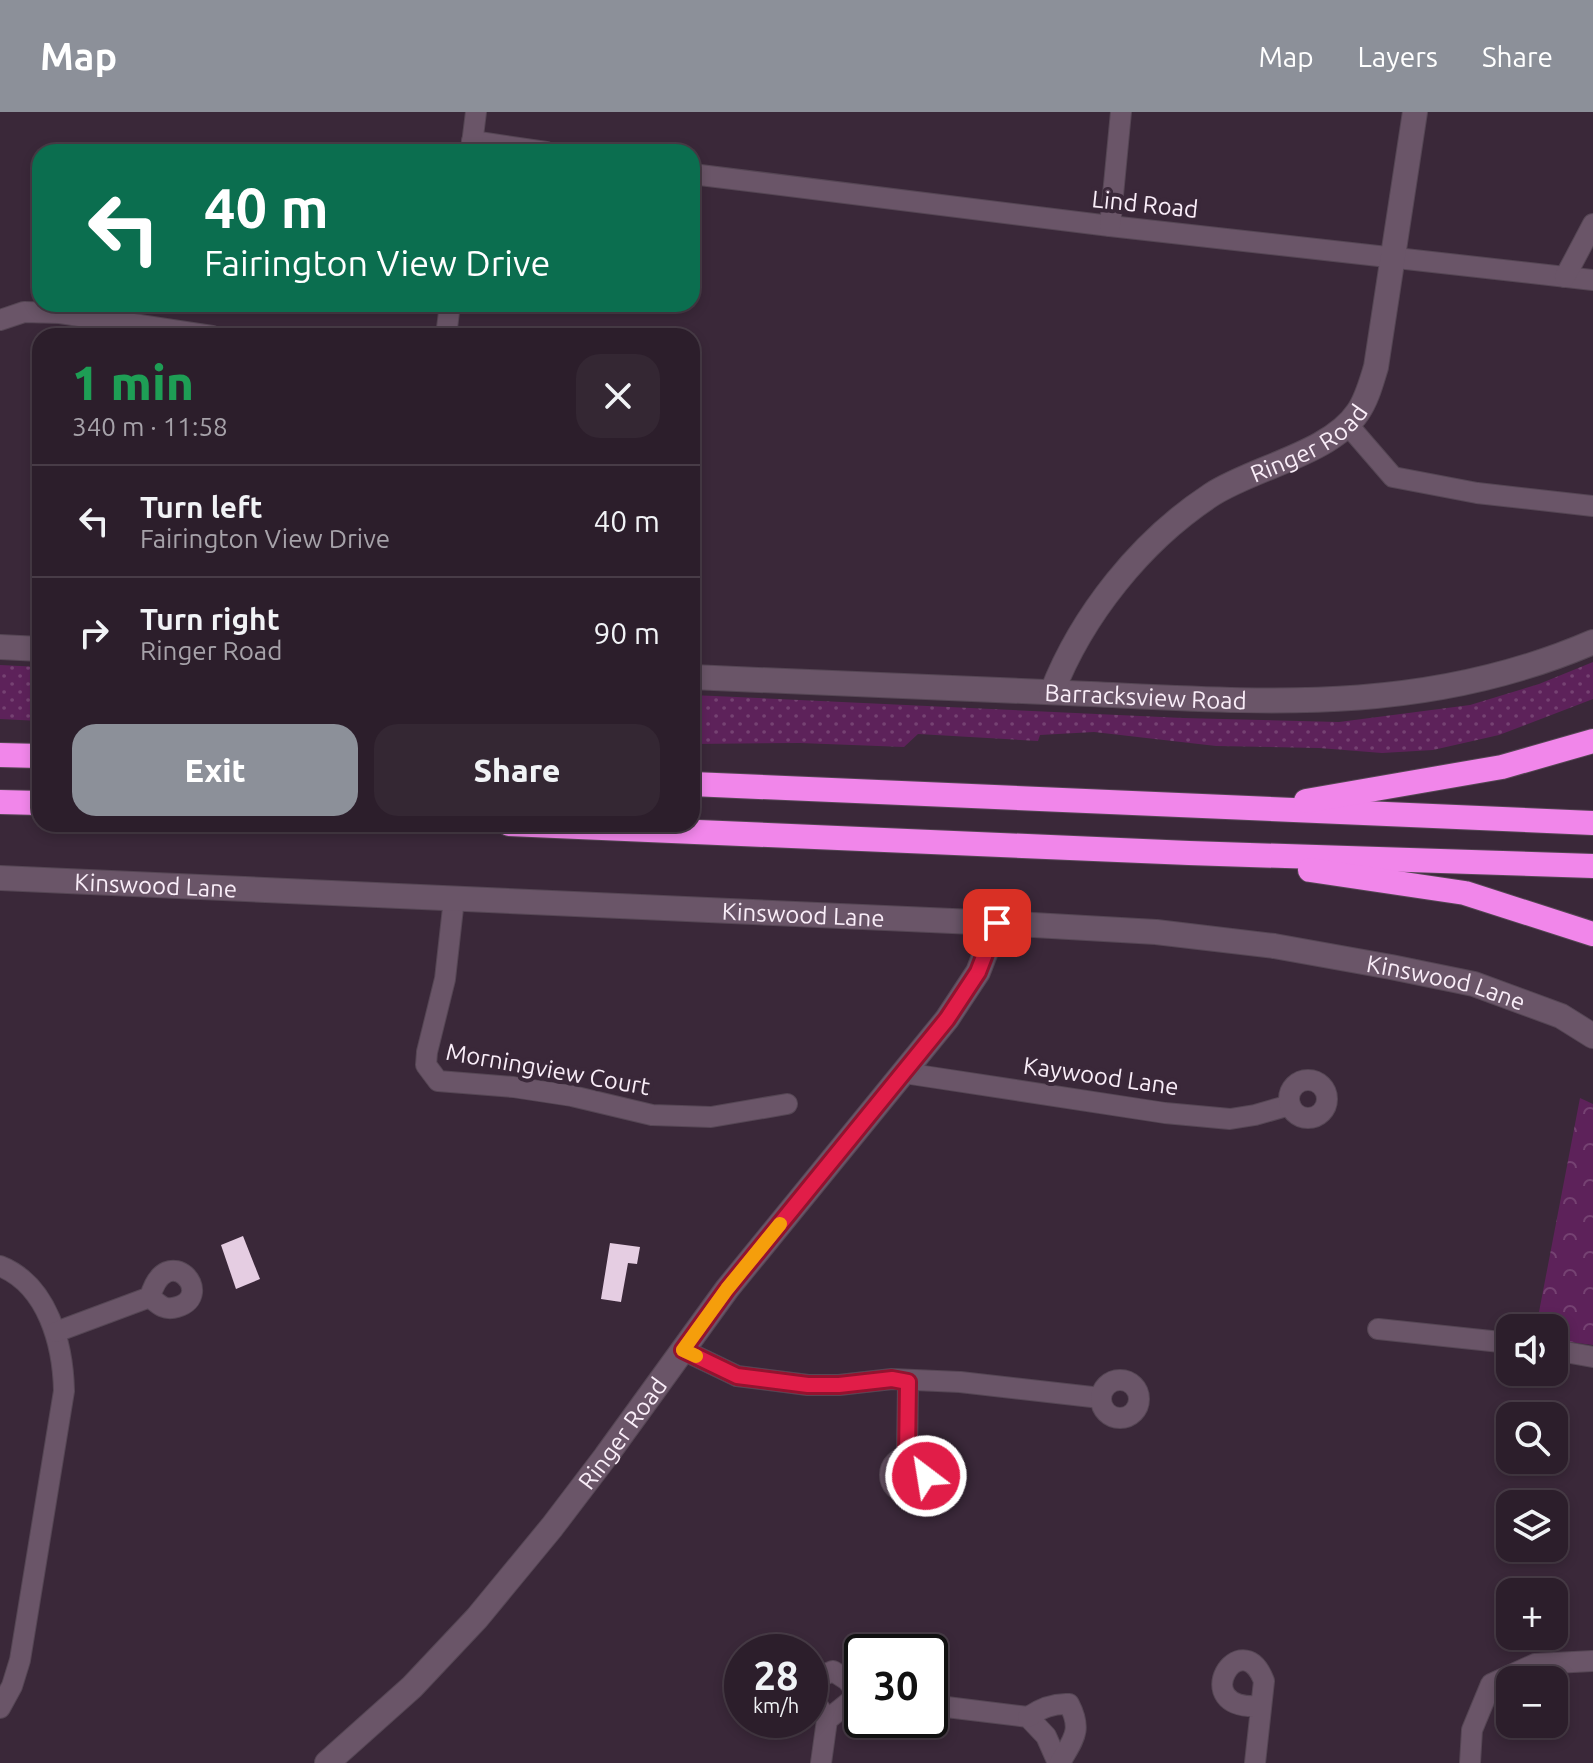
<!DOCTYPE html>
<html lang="en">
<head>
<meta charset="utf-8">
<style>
	:root { --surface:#2c1e2b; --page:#342733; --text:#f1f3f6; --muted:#a6a2a9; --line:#483c47; --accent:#8c9099 }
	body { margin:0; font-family:Ubuntu,sans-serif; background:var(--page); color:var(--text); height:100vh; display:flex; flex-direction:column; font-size:30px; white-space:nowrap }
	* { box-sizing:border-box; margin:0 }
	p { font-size:26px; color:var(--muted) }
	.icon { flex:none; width:44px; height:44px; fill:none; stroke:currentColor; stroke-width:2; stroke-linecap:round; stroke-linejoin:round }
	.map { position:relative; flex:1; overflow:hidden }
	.panel { position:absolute; left:32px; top:216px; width:668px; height:504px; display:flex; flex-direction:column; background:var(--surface); border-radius:24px; box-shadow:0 4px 12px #0003,0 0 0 2px var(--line) }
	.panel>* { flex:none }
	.top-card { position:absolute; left:32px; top:32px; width:668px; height:168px; border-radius:24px; box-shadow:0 4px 12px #0003,0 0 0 2px var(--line); background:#0b6e4f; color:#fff; overflow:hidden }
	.tools { position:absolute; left:1496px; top:1202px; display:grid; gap:16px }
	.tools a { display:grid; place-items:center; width:72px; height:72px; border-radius:16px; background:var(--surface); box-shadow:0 4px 12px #0003,0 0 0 2px var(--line); font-size:40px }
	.speed { position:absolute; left:724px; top:1522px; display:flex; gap:16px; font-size:40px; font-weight:700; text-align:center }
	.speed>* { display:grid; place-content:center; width:104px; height:104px; border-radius:50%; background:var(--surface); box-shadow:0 4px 12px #0003,0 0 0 2px var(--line); line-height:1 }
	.speed small { font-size:20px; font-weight:400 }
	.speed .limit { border:4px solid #111; border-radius:12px; background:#fff; color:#111 }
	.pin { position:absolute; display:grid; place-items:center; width:68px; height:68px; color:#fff; margin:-34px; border-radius:16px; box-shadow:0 4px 12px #0006 }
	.me { position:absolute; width:88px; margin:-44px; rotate:329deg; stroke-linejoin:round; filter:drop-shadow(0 0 6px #0008) }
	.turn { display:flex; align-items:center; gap:28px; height:168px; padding:0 40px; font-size:36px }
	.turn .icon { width:104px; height:104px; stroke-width:2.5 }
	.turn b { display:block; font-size:56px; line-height:68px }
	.round { display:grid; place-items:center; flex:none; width:84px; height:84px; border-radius:24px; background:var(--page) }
	.summary { display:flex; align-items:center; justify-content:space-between; height:136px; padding:0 40px }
	h1 { font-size:48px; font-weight:800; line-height:60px; color:#1e9e55 }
	.button { display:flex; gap:16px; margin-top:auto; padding:16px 40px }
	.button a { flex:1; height:92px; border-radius:24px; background:var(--accent); color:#fff; font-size:32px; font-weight:800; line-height:92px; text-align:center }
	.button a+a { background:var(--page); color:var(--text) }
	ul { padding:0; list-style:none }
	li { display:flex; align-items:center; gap:24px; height:112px; padding:0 40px; border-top:2px solid var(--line) }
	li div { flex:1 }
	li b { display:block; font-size:30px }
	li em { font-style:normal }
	header { display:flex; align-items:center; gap:48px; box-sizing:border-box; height:112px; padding:0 40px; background:var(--accent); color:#fff }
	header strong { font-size:38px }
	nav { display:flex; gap:44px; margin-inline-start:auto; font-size:28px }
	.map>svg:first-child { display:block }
	.grass { fill:url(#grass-dots) }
	.forest { fill:url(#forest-crowns) }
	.building { fill:#e5cde2 }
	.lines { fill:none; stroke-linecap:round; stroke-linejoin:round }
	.street-casing { stroke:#554654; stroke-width:22 }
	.secondary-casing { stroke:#554654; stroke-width:26 }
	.highway-casing { stroke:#554654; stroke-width:26 }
	.street { stroke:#6a5568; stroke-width:20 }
	.secondary { stroke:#6a5568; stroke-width:24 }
	.highway { stroke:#f186ea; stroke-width:24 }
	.route-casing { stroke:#92132f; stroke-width:20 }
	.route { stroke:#e11d48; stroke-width:14 }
	.slow { stroke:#f59e0b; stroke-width:14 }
	.labels { text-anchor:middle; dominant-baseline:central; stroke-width:8; stroke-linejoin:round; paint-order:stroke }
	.street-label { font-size:24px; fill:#f9edf8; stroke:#3a2839 }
</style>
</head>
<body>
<header>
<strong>Map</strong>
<nav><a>Map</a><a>Layers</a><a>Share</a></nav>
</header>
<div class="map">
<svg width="1593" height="1651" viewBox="0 0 1593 1651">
	<defs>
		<pattern id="grass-dots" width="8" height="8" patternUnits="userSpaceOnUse" patternTransform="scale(2)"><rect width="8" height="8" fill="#5d225a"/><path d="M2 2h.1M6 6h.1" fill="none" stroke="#754272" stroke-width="1.8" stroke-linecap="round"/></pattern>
		<pattern id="forest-crowns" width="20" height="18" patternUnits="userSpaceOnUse" patternTransform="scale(2)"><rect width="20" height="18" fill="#5d225a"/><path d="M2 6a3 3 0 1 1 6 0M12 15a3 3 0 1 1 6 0" fill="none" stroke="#754272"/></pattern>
	</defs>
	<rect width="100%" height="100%" fill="#3a2839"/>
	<g class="grass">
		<path d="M 1593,550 L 1593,587 L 1499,623 L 1433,638 L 1382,641 L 1319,636 L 1216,634 L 1094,620 L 1040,623 L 1038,629 L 918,622 L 904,635 L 800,631 L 692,632 L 692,583 L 1183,606 L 1339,610 L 1470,593 L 1539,572 Z"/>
		<path d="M 0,553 L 40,555 L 40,609 L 0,607 Z"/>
	</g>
	<path class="forest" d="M 1580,986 L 1593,992 L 1593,1233 L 1554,1228 L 1554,1216 L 1529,1216 L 1528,1208 L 1532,1200 L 1539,1200 Z"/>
	<g class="building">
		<path d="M 243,1124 L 260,1167 L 236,1177 L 221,1133 Z"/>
		<path d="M 610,1131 L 640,1135 L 637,1152 L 628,1151 L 621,1190 L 601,1187 Z"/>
	</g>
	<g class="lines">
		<g class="street-casing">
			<g id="street">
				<path d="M 472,29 L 546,40"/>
				<path d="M 471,40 L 476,0"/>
				<path d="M 692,62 L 1110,114 L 1593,168"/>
				<path d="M 1110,114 L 1121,0"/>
				<path d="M 1565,165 L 1593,112"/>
				<path d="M 0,208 L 24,200 L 60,201 L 212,224"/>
				<path d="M 446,224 L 450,192"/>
				<path d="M 1348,313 L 1393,365 L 1477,381 L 1593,394"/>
				<path d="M 454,787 L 445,867 L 427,940 L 426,953 L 438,969 L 513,975 L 572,984 L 652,1003 L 711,1005 L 787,992"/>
				<path d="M 904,961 L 1165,1001 L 1230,1007 L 1255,1003 L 1290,993"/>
				<circle cx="1308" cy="987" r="19"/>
				<path d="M 0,1154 C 48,1173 63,1233 64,1279 L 20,1548 L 12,1574 L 0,1596"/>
				<path d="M 1378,1217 L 1510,1231"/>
				<path d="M 56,1220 L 150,1185 C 159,1193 165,1199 177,1195 C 217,1183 167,1126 150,1185"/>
				<path d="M 683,1238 L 737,1264 L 808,1273 L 839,1273 L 892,1267 L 960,1270 L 1101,1286"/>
				<path d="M 1554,1238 L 1593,1245"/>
				<circle cx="1120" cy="1287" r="19"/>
				<path d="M 907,1345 L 908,1270"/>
				<circle cx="908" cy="1363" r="18"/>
				<path d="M 930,1593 L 1028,1605 L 1046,1624 L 1058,1651"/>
				<path d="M 1028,1605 C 1041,1596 1053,1591 1069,1592 C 1083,1619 1073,1627 1060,1651"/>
				<path d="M 821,1651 L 827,1608 L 848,1591 L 862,1586 L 847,1568 L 833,1559 L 821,1564 L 813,1575 L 818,1594 L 827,1608"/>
				<path d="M 1255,1651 L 1264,1569 C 1241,1509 1185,1599 1260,1594"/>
				<path d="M 1470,1651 L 1472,1618 L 1491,1572 L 1535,1552 L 1593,1549"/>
			</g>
		</g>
		<g class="secondary-casing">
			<g id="secondary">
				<path d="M 0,535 L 40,537"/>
				<path id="s1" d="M 692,565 C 817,571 942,576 1068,581 C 1253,589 1417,606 1593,530"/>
				<path id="s2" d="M 1052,580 C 1082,503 1141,429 1211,383 C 1254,355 1330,342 1358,300 C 1367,287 1371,271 1376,255 L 1415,0"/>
				<path id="s3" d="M 0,766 L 997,811 L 1156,820 L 1274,834 L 1391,855 L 1474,872 L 1561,904 L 1593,924"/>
				<path id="s4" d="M 327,1651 L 412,1575 L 477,1506 L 552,1415 L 606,1344 L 727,1177 L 947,907 L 978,860 L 997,811"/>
			</g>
		</g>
		<g class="highway-casing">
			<g id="highway">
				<path d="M 0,643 L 40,644"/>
				<path d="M 692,672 L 1593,711"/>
				<path d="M 1306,689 L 1502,655 L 1593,629"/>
				<path d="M 0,690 L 40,691"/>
				<path d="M 509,712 L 1189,741 L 1593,754"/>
				<path d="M 1310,758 L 1465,781 L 1593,822"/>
			</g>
		</g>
		<use href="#street" class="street"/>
		<use href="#secondary" class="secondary"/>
		<use href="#highway" class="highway"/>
	</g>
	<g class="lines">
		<g class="route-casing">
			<path id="route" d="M 926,1364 L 918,1349 L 907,1345 L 908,1270 L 892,1267 L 839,1273 L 808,1273 L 737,1264 L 683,1238 L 727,1177 L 947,907 L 978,860 L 997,811"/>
		</g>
		<use href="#route" class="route"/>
		<path class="slow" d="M 696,1244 L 683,1238 L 727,1177 L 780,1112"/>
	</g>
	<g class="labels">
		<g class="street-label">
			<text transform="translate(1145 92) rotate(6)">Lind Road</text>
			<text stroke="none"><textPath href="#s2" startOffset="368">Ringer Road</textPath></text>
			<text stroke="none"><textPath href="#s1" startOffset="454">Barracksview Road</textPath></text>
			<text stroke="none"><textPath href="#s3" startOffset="156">Kinswood Lane</textPath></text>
			<text stroke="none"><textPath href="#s3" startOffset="804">Kinswood Lane</textPath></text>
			<text stroke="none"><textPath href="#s3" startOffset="1452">Kinswood Lane</textPath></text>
			<text transform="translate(548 957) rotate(10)">Morningview Court</text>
			<text transform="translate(1101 964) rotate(8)">Kaywood Lane</text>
			<text stroke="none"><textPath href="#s4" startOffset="444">Ringer Road</textPath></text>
		</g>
	</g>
</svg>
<div class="tools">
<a><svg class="icon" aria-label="sound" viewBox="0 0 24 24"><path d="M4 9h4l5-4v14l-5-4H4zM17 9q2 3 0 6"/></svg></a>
<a><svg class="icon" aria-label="search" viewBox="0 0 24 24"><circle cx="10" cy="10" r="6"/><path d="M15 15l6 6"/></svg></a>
<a><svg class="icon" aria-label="layers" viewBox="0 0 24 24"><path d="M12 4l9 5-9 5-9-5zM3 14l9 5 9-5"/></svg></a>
<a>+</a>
<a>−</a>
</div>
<div class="speed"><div>28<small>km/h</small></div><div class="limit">30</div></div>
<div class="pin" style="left:997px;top:811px;background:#d93025"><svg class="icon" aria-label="arrive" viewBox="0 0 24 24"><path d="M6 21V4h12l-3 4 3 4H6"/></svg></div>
<svg class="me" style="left:926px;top:1364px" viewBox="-20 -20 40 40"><circle r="17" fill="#e11d48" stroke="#fff" stroke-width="3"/><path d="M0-11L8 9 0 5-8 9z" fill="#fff"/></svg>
<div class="top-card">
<div class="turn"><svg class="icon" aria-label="left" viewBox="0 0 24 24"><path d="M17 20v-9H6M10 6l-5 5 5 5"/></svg><div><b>40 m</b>Fairington View Drive</div></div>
</div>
<section class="panel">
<div class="summary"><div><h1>1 min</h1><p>340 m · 11:58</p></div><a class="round"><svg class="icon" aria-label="close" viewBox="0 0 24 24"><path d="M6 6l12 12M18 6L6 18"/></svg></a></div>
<ul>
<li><svg class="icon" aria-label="left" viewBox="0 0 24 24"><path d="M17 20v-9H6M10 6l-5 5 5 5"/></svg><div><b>Turn left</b><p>Fairington View Drive</p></div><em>40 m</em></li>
<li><svg class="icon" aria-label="right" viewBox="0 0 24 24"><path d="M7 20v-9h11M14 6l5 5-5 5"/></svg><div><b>Turn right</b><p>Ringer Road</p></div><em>90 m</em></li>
</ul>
<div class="button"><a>Exit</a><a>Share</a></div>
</section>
</div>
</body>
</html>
